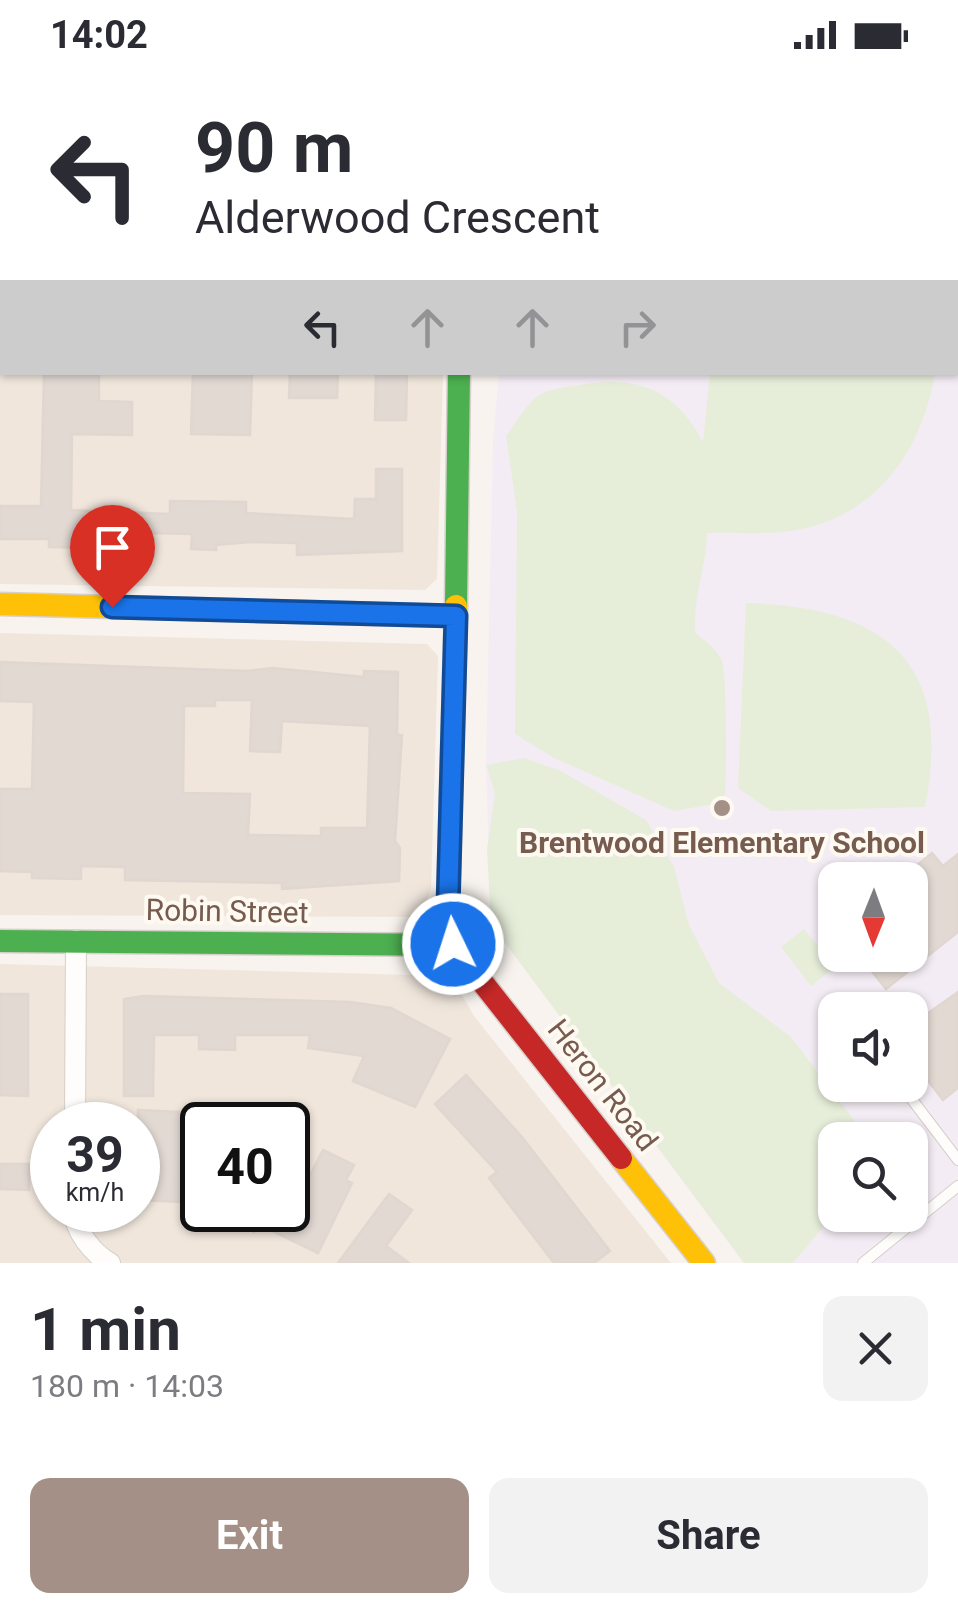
<!DOCTYPE html>
<html lang="en">
<head>
<meta charset="utf-8">
<style>
	:root { --surface:#fff; --page:#f2f2f3; --text:#2b2b33; --muted:#7c7c81; --accent:#a49086 }
	body { margin:0; font-family:Roboto,sans-serif; background:var(--page); color:var(--text); height:100vh; display:flex; flex-direction:column; font-size:38px; white-space:nowrap }
	* { box-sizing:border-box; margin:0 }
	p { font-size:32px; color:var(--muted) }
	.icon { flex:none; width:55px; height:55px; fill:none; stroke:currentColor; stroke-width:2; stroke-linecap:round; stroke-linejoin:round }
	.map { position:relative; height:1193px; overflow:hidden }
	.side { display:flex; flex-direction:column; background:var(--surface); flex:1 }
	.side>* { flex:none }
	.hud { position:absolute; left:0px; top:0px; width:960px; height:305px; box-shadow:0 2px 8px #0004; background:#fff; color:var(--text); overflow:hidden }
	.needle { width:65px; rotate:181deg }
	.tools { position:absolute; left:818px; top:792px; display:grid; gap:20px }
	.tools a { display:grid; place-items:center; width:110px; height:110px; border-radius:20px; background:var(--surface); box-shadow:0 2px 8px #0004; font-size:50px }
	.speed { position:absolute; left:30px; top:1032px; display:flex; gap:20px; font-size:50px; font-weight:700; text-align:center }
	.speed>* { display:grid; place-content:center; width:130px; height:130px; border-radius:50%; background:var(--surface); box-shadow:0 2px 8px #0004; line-height:1 }
	.speed small { font-size:25px; font-weight:400 }
	.speed .limit { border:5px solid #111; border-radius:15px; background:#fff; color:#111 }
	.pin { position:absolute; display:grid; place-items:center; width:85px; height:85px; color:#fff; margin:-102px -42px; border-radius:50% 50% 50% 0; rotate:-45deg; box-shadow:0 0 10px #0007 }
	.pin .icon { rotate:45deg }
	.me { position:absolute; width:110px; margin:-55px; rotate:356deg; stroke-linejoin:round; filter:drop-shadow(0 0 8px #0008) }
	.turn { display:flex; align-items:center; gap:35px; height:210px; padding:0 30px; font-size:45px }
	.turn .icon { width:130px; height:130px; stroke-width:2.5 }
	.turn b { display:block; font-size:70px; line-height:85px }
	.lanes { display:flex; align-items:center; height:95px; padding:0 30px; background:#0003; justify-content:center; gap:50px; direction:ltr }
	.lanes .off { opacity:.35 }
	.round { display:grid; place-items:center; flex:none; width:105px; height:105px; border-radius:20px; background:var(--page) }
	.overview { display:flex; align-items:center; justify-content:space-between; height:170px; padding:0 30px }
	h1 { font-size:60px; font-weight:700; line-height:75px }
	.action { display:flex; gap:20px; margin-top:auto; padding:20px 30px }
	.action a { flex:1; height:115px; border-radius:20px; background:var(--accent); color:#fff; font-size:40px; font-weight:700; line-height:115px; text-align:center }
	.action a+a { background:var(--page); color:var(--text) }
	.status { display:flex; justify-content:space-between; align-items:center; height:70px; padding:0 50px; background:var(--surface); direction:ltr }
	.status svg { height:28px; fill:currentColor }
	.map>svg:first-child { display:block }
	.residential { fill:#f0e6dc; fill-rule:evenodd }
	.education { fill:#f4ecf4; fill-rule:evenodd }
	.green { fill:#e6eeda }
	.building { fill:#e2d9d3; stroke:#e1d6d0; stroke-width:2.5; fill-rule:evenodd }
	.lines { fill:none; stroke-linecap:round; stroke-linejoin:round }
	.lane-casing { stroke:#d5cfc9; stroke-width:12 }
	.street-casing { stroke:#d5cfc9; stroke-width:22 }
	.fast-casing { stroke:#d8d0ca; stroke-width:25 }
	.slow-casing { stroke:#d8d0ca; stroke-width:25 }
	.jam-casing { stroke:#d8d0ca; stroke-width:25 }
	.lane { stroke:#fefdfc; stroke-width:10 }
	.street { stroke:#fefdfc; stroke-width:20 }
	.fast { stroke:#4caf50; stroke-width:22 }
	.slow { stroke:#ffc107; stroke-width:22 }
	.jam { stroke:#c62828; stroke-width:22 }
	.route-casing { stroke:#114b97; stroke-width:25 }
	.route { stroke:#1a73e8; stroke-width:18 }
	.poi-dot { fill:#a49086; stroke:#fef9f1; stroke-width:4 }
	.labels { text-anchor:middle; dominant-baseline:central; stroke-width:8; stroke-linejoin:round; paint-order:stroke }
	.poi-label { font-size:30px; font-weight:bold; fill:#765b4e; stroke:#fef9f1 }
	.street-label { font-size:30px; fill:#765b4e; stroke:#fef9f1 }
</style>
</head>
<body>
<div class="status"><b>14:02</b><svg viewBox="0 0 49 12"><path d="M0 12V9h3v3zM5 12V6h3v6zM10 12V3h3v9zM15 12V0h3v12zM26 1h20v11H26zM47 4h2v5h-2z"/></svg></div>
<div class="map">
<svg width="958" height="1193" viewBox="0 0 958 1193">
	<rect width="100%" height="100%" fill="#f8f3ee"/>
	<g class="residential">
		<path d="M 0,0 L 645,0 L 2,2 L 2,177 Z"/>
		<path d="M 0,232 L 2,302 L 443,303 L 437,509 L 425,520 L 0,514 Z"/>
		<path d="M 0,563 L 427,574 L 438,586 L 431,819 L 421,847 L 0,845 Z"/>
		<path d="M 0,894 L 451,906 L 474,946 L 671,1193 L 0,1193 ZM 52,1055 L 138,1055 L 138,1140 L 52,1140 ZM 202,1055 L 288,1055 L 288,1140 L 202,1140 Z"/>
	</g>
	<path class="education" d="M 958,244 L 958,1193 L 744,1193 L 491,854 L 486,695 L 493,369 L 499,303 L 958,302 ZM 835,810 L 910,810 L 910,885 L 835,885 ZM 835,940 L 910,940 L 910,1015 L 835,1015 ZM 835,1070 L 910,1070 L 910,1145 L 835,1145 Z"/>
	<g class="green">
		<path d="M 710,303 L 935,303 C 923,376 882,439 807,458 C 775,466 740,462 707,463 C 706,498 693,528 695,563 C 706,571 716,578 722,591 C 727,604 727,716 724,732 L 674,741 L 554,688 L 515,664 L 517,441 L 506,366 C 515,354 524,338 535,328 C 546,319 566,317 580,315 C 637,305 676,320 703,372 Z"/>
		<path d="M 746,533 C 885,537 954,591 925,737 L 771,741 L 738,718 Z"/>
		<path d="M 524,688 L 561,701 L 646,750 L 674,797 L 689,855 L 719,913 L 791,967 L 869,1070 L 835,1070 L 835,1143 L 793,1193 L 744,1193 L 491,854 L 487,780 L 495,723 L 486,695 Z"/>
		<path d="M 804,859 L 835,897 L 811,916 L 781,877 Z"/>
	</g>
	<g class="building">
		<path d="M 44,302 L 99,302 L 99,331 L 132,332 L 132,365 L 72,364 L 71,440 L 170,444 L 170,431 L 246,432 L 246,443 L 354,449 L 355,429 L 376,429 L 376,399 L 402,399 L 402,481 L 297,485 L 297,473 L 250,472 L 216,475 L 216,480 L 191,479 L 192,464 L 151,463 L 151,477 L 128,479 L 49,477 L 49,469 L 0,469 L 0,436 L 41,436 Z"/>
		<path d="M 193,302 L 252,302 L 250,365 L 191,364 Z"/>
		<path d="M 290,302 L 338,302 L 337,328 L 289,328 Z"/>
		<path d="M 376,302 L 407,302 L 406,350 L 375,350 Z"/>
		<path d="M 0,592 L 248,601 L 273,598 L 364,607 L 364,601 L 398,602 L 397,665 L 402,665 L 395,771 L 400,778 L 399,811 L 282,819 L 282,813 L 125,810 L 125,797 L 81,796 L 81,809 L 32,808 L 32,802 L 0,801 L 0,719 L 32,719 L 34,632 L 0,631 ZM 215,630 L 252,630 L 250,681 L 280,682 L 282,651 L 370,656 L 367,758 L 321,758 L 321,766 L 248,765 L 250,724 L 183,723 L 184,636 L 215,636 Z"/>
		<path d="M 932,783 L 943,796 L 958,784 L 958,862 L 886,919 L 859,885 L 910,885 L 910,801 Z"/>
		<path d="M 958,922 L 958,1018 L 943,1030 L 926,1008 L 914,1018 L 910,1012 L 910,956 Z"/>
		<path d="M 0,924 L 28,924 L 28,1026 L 0,1025 Z"/>
		<path d="M 144,926 L 350,932 L 391,938 L 450,969 L 415,1037 L 353,1011 L 364,986 L 308,978 L 310,965 L 235,965 L 235,980 L 199,979 L 199,965 L 154,965 L 153,1026 L 124,1026 L 124,929 Z"/>
		<path d="M 466,1005 L 522,1067 L 610,1181 L 594,1193 L 554,1193 L 489,1108 L 497,1102 L 435,1034 Z"/>
		<path d="M 138,1040 L 201,1043 L 202,1133 L 138,1130 Z"/>
		<path d="M 323,1080 L 354,1095 L 346,1110 L 352,1113 L 318,1183 L 258,1154 L 254,1162 L 211,1140 L 288,1140 L 288,1109 L 304,1117 Z"/>
		<path d="M 0,1094 L 29,1094 L 29,1120 L 0,1119 Z"/>
		<path d="M 389,1124 L 412,1140 L 386,1176 L 409,1193 L 338,1193 Z"/>
	</g>
	<g class="lines">
		<g class="lane-casing">
			<g id="lane">
				<path d="M 901,1015 L 958,1090"/>
				<path d="M 863,1193 L 958,1116"/>
			</g>
		</g>
		<g class="street-casing">
			<g id="street">
				<path d="M 711,0 L 714,2"/>
				<path d="M 676,2 L 678,0"/>
				<path d="M 0,204 L 2,204"/>
				<path d="M 75,1055 L 76,870"/>
				<path d="M 74,1140 C 74,1160 93,1184 110,1193"/>
			</g>
		</g>
		<g class="fast-casing">
			<g id="fast">
				<path d="M 456,536 L 459,302"/>
				<path d="M 0,871 L 453,875"/>
			</g>
		</g>
		<g class="slow-casing">
			<g id="slow">
				<path d="M 0,534 L 455,546"/>
				<path d="M 453,875 L 448,838 L 456,536"/>
				<path d="M 621,1088 L 704,1193"/>
			</g>
		</g>
		<g class="jam-casing">
			<path id="jam" d="M 453,875 L 621,1088"/>
		</g>
		<use href="#lane" class="lane"/>
		<use href="#street" class="street"/>
		<use href="#fast" class="fast"/>
		<use href="#slow" class="slow"/>
		<use href="#jam" class="jam"/>
	</g>
	<g class="lines">
		<g class="route-casing">
			<path id="route" d="M 112,537 L 456,546 L 448,838 L 453,874"/>
		</g>
		<use href="#route" class="route"/>
	</g>
	<circle class="poi-dot" cx="722" cy="738" r="10"/>
	<g class="labels">
		<g class="poi-label">
			<text x="722" y="772">Brentwood Elementary School</text>
		</g>
		<g class="street-label">
			<text transform="translate(227 841) rotate(1)">Robin Street</text>
			<text transform="translate(603 1015) rotate(52)">Heron Road</text>
		</g>
	</g>
</svg>
<div class="tools">
<a><svg class="needle" viewBox="-14 -14 28 28"><path d="M0-13l5 13h-10z" fill="#e53935"/><path d="M0 13l5-13h-10z" fill="#7c7c81"/></svg></a>
<a><svg class="icon" aria-label="sound" viewBox="0 0 24 24"><path d="M4 9h4l5-4v14l-5-4H4zM17 9q2 3 0 6"/></svg></a>
<a><svg class="icon" aria-label="search" viewBox="0 0 24 24"><circle cx="10" cy="10" r="6"/><path d="M15 15l6 6"/></svg></a>
</div>
<div class="speed"><div>39<small>km/h</small></div><div class="limit">40</div></div>
<div class="pin" style="left:112px;top:537px;background:#d93025"><svg class="icon" aria-label="arrive" viewBox="0 0 24 24"><path d="M6 21V4h12l-3 4 3 4H6"/></svg></div>
<svg class="me" style="left:453px;top:874px" viewBox="-20 -20 40 40"><circle r="17" fill="#1a73e8" stroke="#fff" stroke-width="3"/><path d="M0-11L8 9 0 5-8 9z" fill="#fff"/></svg>
<div class="hud">
<div class="turn"><svg class="icon" aria-label="left" viewBox="0 0 24 24"><path d="M17 20v-9H6M10 6l-5 5 5 5"/></svg><div><b>90 m</b>Alderwood Crescent</div></div>
<div class="lanes"><svg class="icon" aria-label="left" viewBox="0 0 24 24"><path d="M17 20v-9H6M10 6l-5 5 5 5"/></svg><svg class="icon off" aria-label="ahead" viewBox="0 0 24 24"><path d="M12 20V5M6 11l6-6 6 6"/></svg><svg class="icon off" aria-label="ahead" viewBox="0 0 24 24"><path d="M12 20V5M6 11l6-6 6 6"/></svg><svg class="icon off" aria-label="right" viewBox="0 0 24 24"><path d="M7 20v-9h11M14 6l5 5-5 5"/></svg></div>
</div>
</div>
<section class="side">
<div class="overview"><div><h1>1 min</h1><p>180 m · 14:03</p></div><a class="round"><svg class="icon" aria-label="close" viewBox="0 0 24 24"><path d="M6 6l12 12M18 6L6 18"/></svg></a></div>
<div class="action"><a>Exit</a><a>Share</a></div>
</section>
</body>
</html>
